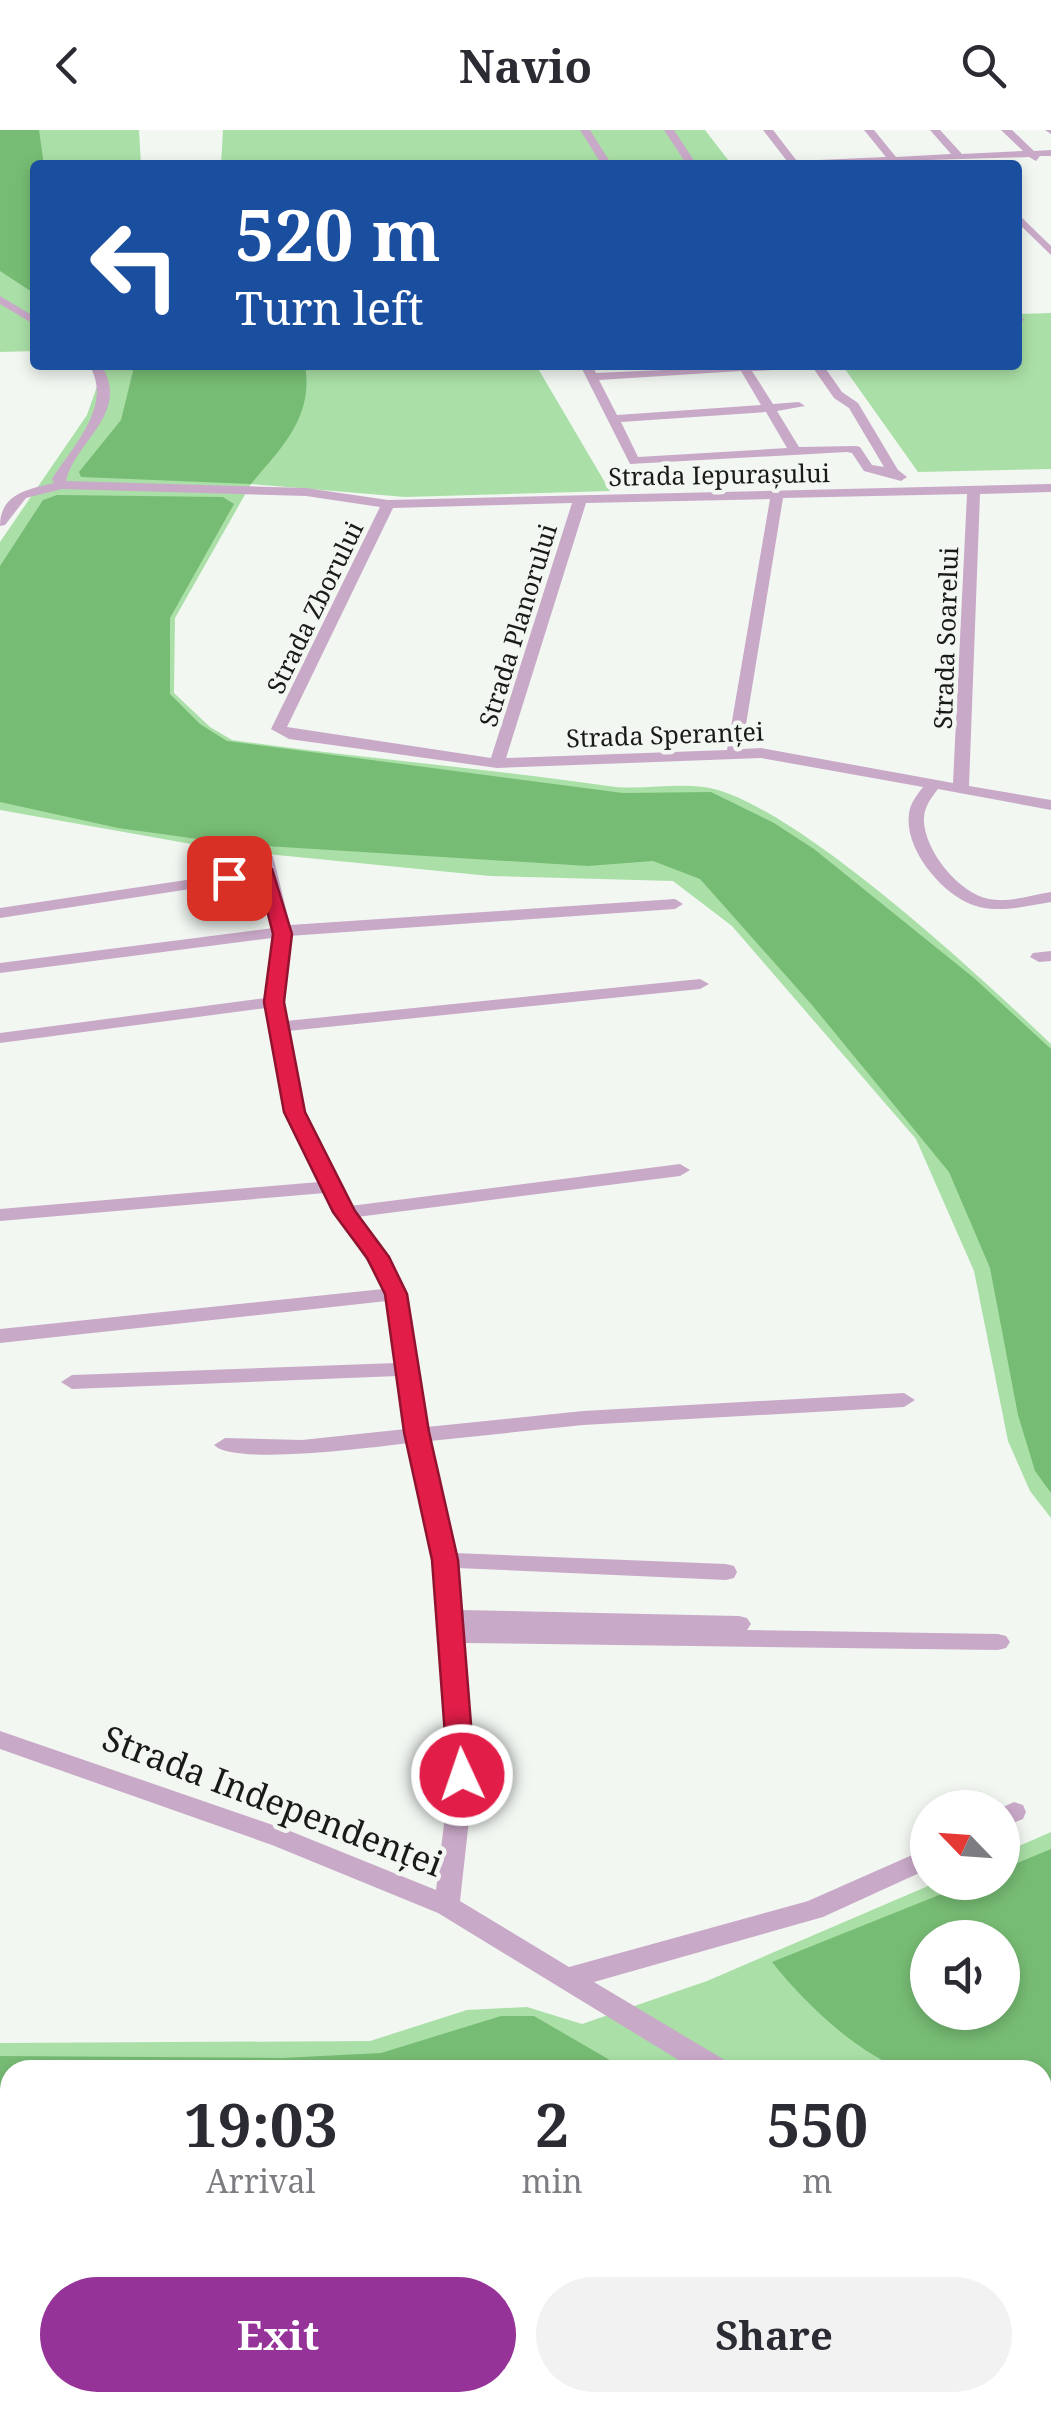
<!DOCTYPE html>
<html lang="en">
<head>
<meta charset="utf-8">
<style>
	:root { --surface:#fff; --page:#f2f2f3; --text:#2b2b33; --muted:#7c7c81; --accent:#963399 }
	body { margin:0; font-family:"Noto Serif",serif; background:var(--page); color:var(--text); height:100vh; display:flex; flex-direction:column; font-size:38px; white-space:nowrap }
	* { box-sizing:border-box; margin:0 }
	p { font-size:32px; color:var(--muted) }
	.icon { flex:none; width:55px; height:55px; fill:none; stroke:currentColor; stroke-width:2; stroke-linecap:round; stroke-linejoin:round }
	.map { position:relative; flex:1; overflow:hidden }
	.sheet { position:absolute; left:0px; top:1930px; width:1052px; height:352px; display:flex; flex-direction:column; background:var(--surface); border-radius:30px 30px 0 0; box-shadow:0 5px 15px #0003 }
	.sheet>* { flex:none }
	.top-card { position:absolute; left:30px; top:30px; width:992px; height:210px; border-radius:10px; box-shadow:0 5px 15px #0003; background:#1a4fa0; color:#fff; overflow:hidden }
	.needle { width:65px; rotate:295deg }
	.buttons { position:absolute; left:910px; top:1660px; display:grid; gap:20px }
	.buttons a { display:grid; place-items:center; width:110px; height:110px; border-radius:50%; background:var(--surface); box-shadow:0 5px 15px #0003; font-size:50px }
	.pin { position:absolute; display:grid; place-items:center; width:85px; height:85px; color:#fff; margin:-42px; border-radius:20px; box-shadow:0 5px 15px #0006 }
	.me { position:absolute; width:110px; margin:-55px; rotate:357deg; stroke-linejoin:round; filter:drop-shadow(0 0 8px #0008) }
	.turn { display:flex; align-items:center; gap:35px; height:210px; padding:0 40px; font-size:45px }
	.turn .icon { width:130px; height:130px; stroke-width:2.5 }
	.turn b { display:block; font-size:70px; line-height:85px }
	.eta { display:flex; justify-content:space-evenly; align-items:center; height:170px; text-align:center }
	.eta b { font-size:60px; font-weight:700; line-height:70px }
	.cta { display:flex; gap:20px; margin-top:auto; padding:20px 40px }
	.cta a { flex:1; height:115px; border-radius:60px; background:var(--accent); color:#fff; font-size:40px; font-weight:700; line-height:115px; text-align:center }
	.cta a+a { background:var(--page); color:var(--text) }
	header { display:flex; justify-content:space-between; align-items:center; height:130px; padding:0 40px; background:var(--surface); font-size:45px; font-weight:700 }
	.map>svg:first-child { display:block }
	.green { fill:#aae0a7; fill-rule:evenodd }
	.water { fill:#77bc74; fill-rule:evenodd }
	.lines { fill:none; stroke-linecap:round; stroke-linejoin:round }
	.street { fill:#c9a9c8; fill-rule:evenodd }
	.route { fill:#e11d48; stroke:#92132f; stroke-width:2.5 }
	.labels { text-anchor:middle; dominant-baseline:central; stroke-width:9; stroke-linejoin:round; paint-order:stroke }
	.far-street-label { font-size:25px; fill:#191b19; stroke:#f2f7f2 }
	.near-street-label { font-size:35px; fill:#191b19; stroke:#f2f7f2 }
</style>
</head>
<body>
<header><svg class="icon" aria-label="back" viewBox="0 0 24 24"><path d="M15 5l-7 7 7 7"/></svg>Navio<svg class="icon" aria-label="search" viewBox="0 0 24 24"><circle cx="10" cy="10" r="6"/><path d="M15 15l6 6"/></svg></header>
<div class="map">
<svg width="1051" height="2281" viewBox="0 0 1051 2281">
	<rect width="100%" height="100%" fill="#f2f7f2"/>
	<g class="green">
		<path d="M 0,0 L 139,0 L 141,35 L 35,35 L 35,221 L 0,222 Z"/>
		<path d="M 223,0 L 705,0 L 732,35 L 221,35 Z"/>
		<path d="M 1051,183 L 1051,339 L 918,342 L 842,235 L 1018,235 L 1018,184 Z"/>
		<path d="M 90,235 L 536,235 L 610,361 L 405,367 L 251,354 L 175,488 L 174,563 L 210,597 L 232,610 C 357,628 483,638 608,656 C 641,661 685,651 714,659 C 803,682 981,847 1051,914 L 1051,1388 L 1030,1361 L 1008,1311 L 974,1141 L 916,1009 L 732,796 L 673,751 L 490,746 L 225,720 L 0,680 L 0,412 L 87,285 L 101,245 Z"/>
		<path d="M 1051,1702 L 1051,2073 L 1043,2078 L 1042,1940 L 10,1940 L 10,2272 L 1042,2272 L 1043,2167 L 1051,2182 L 1051,2281 L 0,2281 L 0,1913 L 370,1911 L 467,1880 L 527,1877 L 582,1894 L 707,1851 L 935,1753 L 1002,1752 L 1003,1723 ZM 928,1808 L 1002,1808 L 1002,1882 L 928,1882 Z"/>
	</g>
	<g class="water">
		<path d="M 0,0 L 39,0 L 44,35 L 35,35 L 35,164 L 0,141 Z"/>
		<path d="M 129,235 L 305,235 C 314,287 282,317 251,354 L 81,347 L 79,342 L 121,290 L 133,241 Z"/>
		<path d="M 57,365 L 223,367 L 234,374 L 170,488 L 170,564 L 200,594 L 227,611 L 623,663 L 711,662 L 774,693 L 814,719 L 974,848 L 1051,919 L 1051,1363 L 1035,1341 L 1018,1285 L 990,1138 L 949,1042 L 812,875 L 700,749 L 653,731 L 588,736 L 234,714 L 118,698 L 0,672 L 0,436 L 43,370 Z"/>
		<path d="M 1051,1719 L 1051,1959 L 1043,1960 L 1042,1940 C 1014,1940 925,1946 903,1939 C 858,1925 800,1868 772,1832 L 969,1753 L 1002,1752 L 1003,1739 ZM 928,1808 L 1002,1808 L 1002,1882 L 928,1882 Z"/>
		<path d="M 501,1886 L 534,1886 L 627,1940 L 10,1940 L 10,2272 L 564,2273 L 545,2281 L 0,2281 L 0,1926 L 283,1928 L 381,1923 Z"/>
	</g>
	<g class="lines">
		<g class="street">
			<path d="M 580,0 L 590,0 L 612,35 L 602,35 Z"/>
			<path d="M 664,0 L 674,0 L 697,35 L 687,35 Z"/>
			<path d="M 763,0 L 773,0 L 797,31 L 886,27 L 864,0 L 874,0 L 896,27 L 951,24 L 930,0 L 940,0 L 962,24 L 1023,21 L 1001,0 L 1012,0 L 1034,21 L 1051,20 L 1051,26 L 1040,26 L 1036,31 L 1029,27 L 765,35 L 787,31 Z"/>
			<path d="M 1045,0 L 1051,0 L 1051,4 Z"/>
			<path d="M 1018,84 L 1051,116 L 1051,125 L 1018,93 Z"/>
			<path d="M 0,166 L 35,187 L 35,195 L 0,174 Z"/>
			<path d="M 1018,186 L 1024,189 L 1022,192 L 1018,193 Z"/>
			<path d="M 89,235 L 101,235 C 132,283 74,312 66,351 L 306,358 L 388,370 L 1051,354 L 1051,362 L 980,364 L 969,656 L 1051,670 L 1051,680 L 938,659 C 931,668 925,676 924,687 C 922,718 958,763 989,769 C 1008,773 1032,765 1051,762 L 1051,772 C 1026,776 998,784 973,775 C 942,764 904,719 909,684 C 910,673 917,665 923,657 L 761,628 L 497,638 L 289,609 L 271,599 L 380,377 L 306,366 L 62,359 L 26,368 L 5,395 L 0,396 C 0,364 28,359 54,353 L 52,349 C 73,316 114,275 89,235 ZM 967,364 L 953,653 L 761,618 L 742,619 L 783,368 ZM 770,369 L 727,620 L 506,628 L 586,373 ZM 572,373 L 491,628 L 287,597 L 393,378 Z"/>
			<path d="M 580,235 L 592,235 L 596,243 L 778,235 L 773,240 L 752,241 L 773,274 L 799,272 L 805,276 L 777,281 L 799,317 L 856,316 L 860,317 L 872,335 L 884,337 L 849,278 L 834,268 L 811,235 L 823,235 L 842,262 L 858,273 L 898,340 L 907,347 L 901,351 L 864,341 L 852,323 L 847,322 L 630,334 ZM 741,241 L 761,275 L 617,285 L 599,250 ZM 766,282 L 787,318 L 638,327 L 621,292 Z"/>
			<path d="M 265,721 L 273,726 L 290,795 L 675,769 L 683,774 L 675,779 L 289,806 L 283,872 L 286,891 L 700,849 L 709,854 L 700,859 L 288,901 L 303,982 L 350,1076 L 680,1034 L 690,1040 L 680,1046 L 357,1087 L 387,1127 L 406,1164 L 427,1297 L 583,1281 L 904,1263 L 915,1270 L 904,1277 L 583,1295 L 430,1311 L 455,1423 L 726,1434 L 734,1436 L 737,1442 L 734,1448 L 726,1450 L 457,1438 L 460,1480 L 739,1486 L 747,1488 L 751,1494 L 747,1500 L 998,1504 L 1006,1506 L 1010,1512 L 1006,1518 L 998,1520 L 463,1513 L 474,1645 L 460,1771 L 569,1837 L 808,1771 L 928,1718 L 928,1739 L 823,1787 L 594,1852 L 728,1932 L 732,1940 L 695,1940 L 438,1783 L 272,1715 L 0,1619 L 0,1601 L 290,1701 L 436,1760 L 450,1645 L 434,1430 L 409,1313 C 376,1317 233,1336 214,1315 L 225,1308 L 302,1310 L 406,1299 L 398,1246 L 72,1259 L 61,1252 L 72,1245 L 396,1233 L 387,1171 L 0,1213 L 0,1199 L 383,1159 C 366,1125 341,1097 325,1063 L 0,1091 L 0,1079 L 319,1052 L 285,982 L 266,878 L 0,913 L 0,903 L 266,868 L 272,808 L 0,843 L 0,833 L 273,798 L 263,748 L 0,788 L 0,778 L 260,739 L 257,726 Z"/>
			<path d="M 1051,821 L 1051,831 L 1039,832 L 1030,827 L 1033,823 Z"/>
			<path d="M 1014,1672 L 1023,1675 L 1026,1682 L 1023,1689 L 1002,1697 L 1001,1678 Z"/>
			<path d="M 1042,2129 L 1051,2132 L 1051,2161 L 1042,2158 Z"/>
			<path d="M 604,2272 L 646,2272 L 642,2281 L 600,2281 Z"/>
		</g>
	</g>
	<path class="route" d="M 266,737 L 272,739 L 292,804 L 284,872 L 305,982 L 355,1081 L 389,1127 L 407,1164 L 429,1302 L 458,1430 L 475,1645 L 462,1656 L 448,1645 L 432,1430 L 404,1302 L 385,1164 L 367,1128 L 333,1082 L 284,982 L 264,872 L 273,804 L 259,749 L 229,754 L 220,748 Z"/>
	<g class="labels">
		<g class="far-street-label">
			<text transform="translate(719 344) rotate(-1)">Strada Iepurașului</text>
			<text transform="translate(314 477) rotate(-64)">Strada Zborului</text>
			<text transform="translate(517 495) rotate(-73)">Strada Planorului</text>
			<text transform="translate(945 508) rotate(-88)">Strada Soarelui</text>
			<text transform="translate(665 604) rotate(-2)">Strada Speranței</text>
		</g>
		<g class="near-street-label">
			<text transform="translate(273 1670) rotate(21)">Strada Independenței</text>
		</g>
	</g>
</svg>
<div class="buttons">
<a><svg class="needle" viewBox="-14 -14 28 28"><path d="M0-13l5 13h-10z" fill="#e53935"/><path d="M0 13l5-13h-10z" fill="#7c7c81"/></svg></a>
<a><svg class="icon" aria-label="sound" viewBox="0 0 24 24"><path d="M4 9h4l5-4v14l-5-4H4zM17 9q2 3 0 6"/></svg></a>
</div>
<div class="pin" style="left:229px;top:748px;background:#d93025"><svg class="icon" aria-label="arrive" viewBox="0 0 24 24"><path d="M6 21V4h12l-3 4 3 4H6"/></svg></div>
<svg class="me" style="left:462px;top:1645px" viewBox="-20 -20 40 40"><circle r="17" fill="#e11d48" stroke="#fff" stroke-width="3"/><path d="M0-11L8 9 0 5-8 9z" fill="#fff"/></svg>
<div class="top-card">
<div class="turn"><svg class="icon" aria-label="left" viewBox="0 0 24 24"><path d="M17 20v-9H6M10 6l-5 5 5 5"/></svg><div><b>520 m</b>Turn left</div></div>
</div>
<section class="sheet">
<div class="eta">
<div><b>19:03</b><p>Arrival</p></div>
<div><b>2</b><p>min</p></div>
<div><b>550</b><p>m</p></div>
</div>
<div class="cta"><a>Exit</a><a>Share</a></div>
</section>
</div>
</body>
</html>
